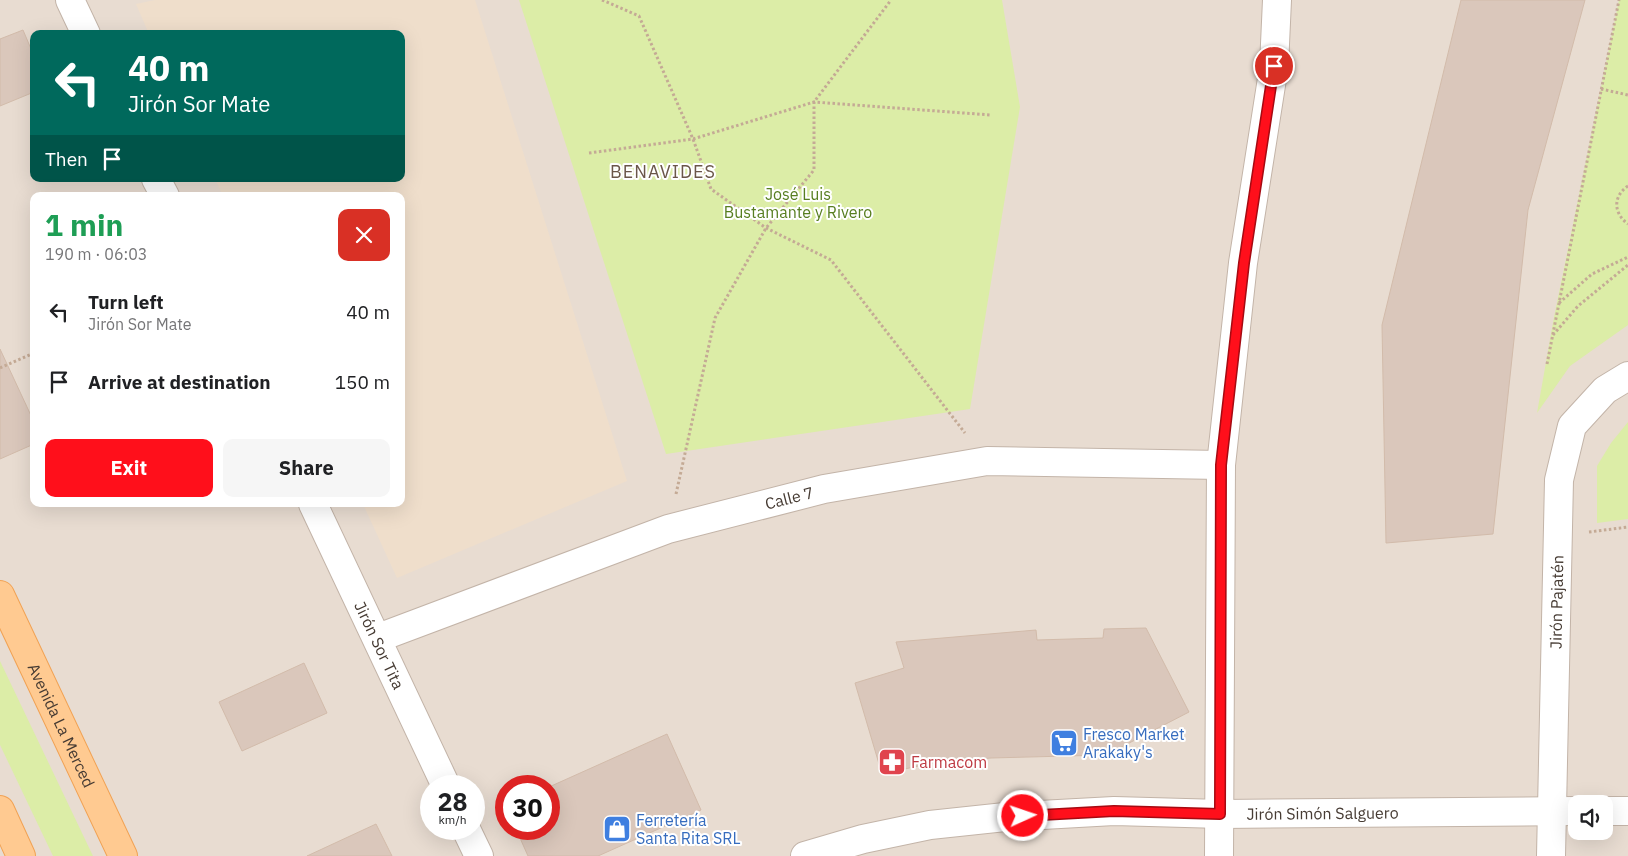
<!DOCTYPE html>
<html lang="en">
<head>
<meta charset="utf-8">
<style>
	:root { --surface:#fff; --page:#f6f6f6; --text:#202124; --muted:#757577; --accent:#ff0f1b }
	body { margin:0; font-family:"IBM Plex Sans",sans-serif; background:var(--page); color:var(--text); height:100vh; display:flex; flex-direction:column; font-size:19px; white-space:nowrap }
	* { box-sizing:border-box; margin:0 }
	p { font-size:16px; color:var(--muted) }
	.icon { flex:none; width:28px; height:28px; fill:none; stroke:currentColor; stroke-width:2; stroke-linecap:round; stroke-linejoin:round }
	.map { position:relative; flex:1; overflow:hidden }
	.sheet { position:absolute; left:30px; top:192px; width:375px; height:315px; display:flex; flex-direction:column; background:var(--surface); border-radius:10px; box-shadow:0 5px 20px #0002 }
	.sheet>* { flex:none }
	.top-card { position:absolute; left:30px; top:30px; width:375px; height:152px; border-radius:10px; box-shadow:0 5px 20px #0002; background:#00695c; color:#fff; overflow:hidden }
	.fabs { position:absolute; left:1568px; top:795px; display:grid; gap:10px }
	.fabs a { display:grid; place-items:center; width:45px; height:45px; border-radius:10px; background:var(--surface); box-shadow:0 5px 20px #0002; font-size:25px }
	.speed { position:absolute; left:420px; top:775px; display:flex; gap:10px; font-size:25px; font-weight:700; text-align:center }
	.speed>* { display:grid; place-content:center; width:65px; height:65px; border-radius:50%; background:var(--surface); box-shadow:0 5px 20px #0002; line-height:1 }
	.speed small { font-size:12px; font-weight:400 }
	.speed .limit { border:8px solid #d22; background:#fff; color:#111 }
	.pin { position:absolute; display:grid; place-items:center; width:42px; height:42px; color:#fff; margin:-21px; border:2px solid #fff; border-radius:50%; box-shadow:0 1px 5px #0007 }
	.me { position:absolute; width:55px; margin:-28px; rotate:87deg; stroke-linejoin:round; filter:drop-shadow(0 0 4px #0008) }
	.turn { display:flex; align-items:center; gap:18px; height:105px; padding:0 15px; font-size:22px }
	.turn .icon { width:65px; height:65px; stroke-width:2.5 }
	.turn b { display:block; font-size:35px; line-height:42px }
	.then { display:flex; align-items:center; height:48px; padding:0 15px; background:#0003; gap:10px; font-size:19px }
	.round { display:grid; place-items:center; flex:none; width:52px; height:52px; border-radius:10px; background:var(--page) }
	.overview { display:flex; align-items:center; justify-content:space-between; height:85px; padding:0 15px }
	h1 { font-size:30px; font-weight:700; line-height:38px; color:#1e9e55 }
	.cta { display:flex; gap:10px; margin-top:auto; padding:10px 15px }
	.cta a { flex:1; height:58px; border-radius:10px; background:var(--accent); color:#fff; font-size:20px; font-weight:700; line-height:58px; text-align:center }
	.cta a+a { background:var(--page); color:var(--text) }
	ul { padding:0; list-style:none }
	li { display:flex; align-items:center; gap:15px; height:70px; padding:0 15px }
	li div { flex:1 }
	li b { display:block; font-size:19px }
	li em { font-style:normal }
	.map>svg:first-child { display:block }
	.residential { fill:#e8dcd1; fill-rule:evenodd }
	.education { fill:#efdecb }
	.green { fill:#dceda7 }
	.building { fill:#dac7bb; stroke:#d2bbaa }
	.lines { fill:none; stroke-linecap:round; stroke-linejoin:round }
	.minor-casing { stroke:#c3b4a8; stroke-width:30 }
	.major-casing { stroke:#f1a254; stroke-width:30 }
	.path { stroke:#c4aa95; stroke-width:3; stroke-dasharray:2.5 2.5; stroke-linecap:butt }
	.minor { stroke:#fff; stroke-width:28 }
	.major { stroke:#ffca91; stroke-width:28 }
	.route-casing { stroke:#a60a12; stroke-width:12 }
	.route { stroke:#ff0f1b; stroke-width:9 }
	.labels { text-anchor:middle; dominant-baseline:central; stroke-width:4; stroke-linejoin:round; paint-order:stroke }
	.park-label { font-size:16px; fill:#577e20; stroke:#fff }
	.street-label { font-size:16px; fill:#463b33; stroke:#fff }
	.shop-label { font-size:16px; fill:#366cbe; stroke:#fff; text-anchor:start }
	.health-label { font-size:16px; fill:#be3a42; stroke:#fff; text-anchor:start }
	.neighbourhood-label { font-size:18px; letter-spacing:1px; fill:#6a5649; stroke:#fff }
</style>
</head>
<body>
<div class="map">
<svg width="1628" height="856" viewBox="0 0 1628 856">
	<rect width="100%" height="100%" fill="#f4ece3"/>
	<path class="residential" d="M 0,0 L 1628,0 L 1628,856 L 0,856 ZM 34,34 L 401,34 L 401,179 L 34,179 ZM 34,196 L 401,196 L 401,504 L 34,504 ZM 431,786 L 474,786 L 474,829 L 431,829 ZM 506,786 L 549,786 L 549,829 L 506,829 ZM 1576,804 L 1604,804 L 1604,831 L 1576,831 Z"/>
	<path class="education" d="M 155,0 L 475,0 L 627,481 L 397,578 L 363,504 L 401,504 L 401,196 L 223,196 L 215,179 L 401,179 L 401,34 L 149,34 L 136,4 Z"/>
	<g class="green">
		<path d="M 519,0 L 1002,0 L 1020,107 L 970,409 L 666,454 Z"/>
		<path d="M 1619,0 L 1628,0 L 1628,325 L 1570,366 L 1537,413 L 1554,317 Z"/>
		<path d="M 1628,422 L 1628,519 L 1597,523 L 1597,466 L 1611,443 Z"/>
		<path d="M 0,661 L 93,856 L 53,856 L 0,745 Z"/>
	</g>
	<g class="building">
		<path d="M 1461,0 L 1585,0 L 1528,210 L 1493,534 L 1386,543 L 1382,325 Z"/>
		<path d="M 23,30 L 34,56 L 34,92 L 0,106 L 0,39 Z"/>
		<path d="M 0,349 L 34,422 L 34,444 L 0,459 Z"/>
		<path d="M 1146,628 L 1189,712 L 1106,755 L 991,758 L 932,763 L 882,774 L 855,683 L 904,668 L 896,642 L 1036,630 L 1037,640 L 1103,638 L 1104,629 Z"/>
		<path d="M 304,663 L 327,713 L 242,751 L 219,702 Z"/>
		<path d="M 667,734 L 701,810 L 598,856 L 528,856 L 516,829 L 549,829 L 549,787 Z"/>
		<path d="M 376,824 L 392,856 L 307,856 Z"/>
	</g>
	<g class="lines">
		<g class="minor-casing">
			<g id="minor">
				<path d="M 70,0 L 86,34"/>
				<path d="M 156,179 L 165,196"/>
				<path id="s1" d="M 313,504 L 446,786"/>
				<path id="s2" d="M 378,638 L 668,529 L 824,489 L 987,461 L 1221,465"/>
				<path d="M 1604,811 L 1628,811"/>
				<path d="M 466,829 L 479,856"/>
				<path id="s3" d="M 805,856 L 863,839 L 930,825 L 1005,817 L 1114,811 L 1221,814 L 1576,811"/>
				<path d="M 1219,856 L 1221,465 L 1243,263 L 1274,66 L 1277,0"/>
				<path id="s4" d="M 1551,856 L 1559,480 L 1572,426 L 1605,390 L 1628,376"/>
			</g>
		</g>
		<g class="major-casing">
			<g id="major">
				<path id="s5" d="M 0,595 L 123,856"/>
				<path d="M 0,810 L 21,856"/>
			</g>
		</g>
		<g class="path">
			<path d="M 602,0 L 639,16 L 693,139 L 711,189 L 766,228 L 831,260 L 965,433"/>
			<path d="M 1601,89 L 1628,95"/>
			<path d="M 589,153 L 693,139 L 814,102 L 991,115"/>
			<path d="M 1628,186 C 1613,196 1613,213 1628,224"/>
			<path d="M 1559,303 L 1592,274 L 1628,257"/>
			<path d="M 1553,335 L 1578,306 L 1628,265"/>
			<path d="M 1547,364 L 1619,0"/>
			<path d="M 0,368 L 34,353"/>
			<path d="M 676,494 L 715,318 L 766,228 L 814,170 L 814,102 L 891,0"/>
			<path d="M 1589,532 L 1628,527"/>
		</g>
		<use href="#minor" class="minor"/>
		<use href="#major" class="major"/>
	</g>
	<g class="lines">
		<g class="route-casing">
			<path id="route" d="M 1023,816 L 1114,811 L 1220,814 L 1221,465 L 1244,263 L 1274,66"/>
		</g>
		<use href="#route" class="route"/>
	</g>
	<defs>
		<g id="supermarket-square" transform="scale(1.4375)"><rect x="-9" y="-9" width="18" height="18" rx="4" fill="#3f7fe0" stroke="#fff"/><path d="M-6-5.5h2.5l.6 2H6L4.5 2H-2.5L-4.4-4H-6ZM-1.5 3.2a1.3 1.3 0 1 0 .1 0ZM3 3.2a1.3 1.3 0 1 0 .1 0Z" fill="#fff"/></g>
		<g id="pharmacy-square" transform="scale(1.4375)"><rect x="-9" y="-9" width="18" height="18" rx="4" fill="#e0444e" stroke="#fff"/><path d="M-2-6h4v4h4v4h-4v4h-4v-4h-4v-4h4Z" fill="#fff"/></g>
		<g id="shop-square" transform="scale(1.4375)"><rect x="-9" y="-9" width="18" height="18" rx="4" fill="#3f7fe0" stroke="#fff"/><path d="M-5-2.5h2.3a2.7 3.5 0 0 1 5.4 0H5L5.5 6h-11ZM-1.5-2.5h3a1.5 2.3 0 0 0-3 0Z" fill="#fff"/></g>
	</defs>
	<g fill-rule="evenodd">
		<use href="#supermarket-square" x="1064" y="743"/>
		<use href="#pharmacy-square" x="892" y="762"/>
		<use href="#shop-square" x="617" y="829"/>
	</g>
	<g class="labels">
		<g class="park-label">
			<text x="798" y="194">José Luis<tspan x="798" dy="18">Bustamante y Rivero</tspan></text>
		</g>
		<g class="street-label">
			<text stroke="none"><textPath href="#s2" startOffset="435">Calle 7</textPath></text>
			<text stroke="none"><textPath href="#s4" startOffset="254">Jirón Pajatén</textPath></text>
			<text stroke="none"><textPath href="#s1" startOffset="156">Jirón Sor Tita</textPath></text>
			<text stroke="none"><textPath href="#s5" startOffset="144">Avenida La Merced</textPath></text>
			<text stroke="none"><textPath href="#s3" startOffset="522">Jirón Simón Salguero</textPath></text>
		</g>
		<g class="shop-label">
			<text x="1083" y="734">Fresco Market<tspan x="1083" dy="18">Arakaky's</tspan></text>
			<text x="636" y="820">Ferretería<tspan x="636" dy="18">Santa Rita SRL</tspan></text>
		</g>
		<g class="health-label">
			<text x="911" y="762">Farmacom</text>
		</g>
		<g class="neighbourhood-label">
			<text x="663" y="171">BENAVIDES</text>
		</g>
	</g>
</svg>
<div class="fabs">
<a><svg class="icon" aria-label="sound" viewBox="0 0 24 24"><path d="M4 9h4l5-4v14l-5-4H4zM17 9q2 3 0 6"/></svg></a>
</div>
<div class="speed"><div>28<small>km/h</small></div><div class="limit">30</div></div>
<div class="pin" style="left:1274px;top:66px;background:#d93025"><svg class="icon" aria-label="arrive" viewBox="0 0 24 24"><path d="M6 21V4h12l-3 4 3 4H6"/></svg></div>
<svg class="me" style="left:1023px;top:816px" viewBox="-20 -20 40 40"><circle r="17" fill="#ff0f1b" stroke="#fff" stroke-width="3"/><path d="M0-11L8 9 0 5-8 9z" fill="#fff"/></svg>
<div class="top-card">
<div class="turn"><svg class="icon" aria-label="left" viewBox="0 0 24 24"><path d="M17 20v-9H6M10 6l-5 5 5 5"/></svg><div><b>40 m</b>Jirón Sor Mate</div></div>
<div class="then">Then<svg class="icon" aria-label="arrive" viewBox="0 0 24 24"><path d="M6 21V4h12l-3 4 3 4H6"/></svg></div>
</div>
<section class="sheet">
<div class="overview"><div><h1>1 min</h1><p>190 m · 06:03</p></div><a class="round" style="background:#d93025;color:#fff"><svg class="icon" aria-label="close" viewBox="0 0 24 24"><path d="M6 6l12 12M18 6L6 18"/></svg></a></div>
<ul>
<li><svg class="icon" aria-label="left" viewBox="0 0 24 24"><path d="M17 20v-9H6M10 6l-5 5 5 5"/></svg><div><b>Turn left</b><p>Jirón Sor Mate</p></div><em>40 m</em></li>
<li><svg class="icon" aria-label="arrive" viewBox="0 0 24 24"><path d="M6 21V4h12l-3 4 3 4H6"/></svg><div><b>Arrive at destination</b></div><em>150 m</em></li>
</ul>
<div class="cta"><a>Exit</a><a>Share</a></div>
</section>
</div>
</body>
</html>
